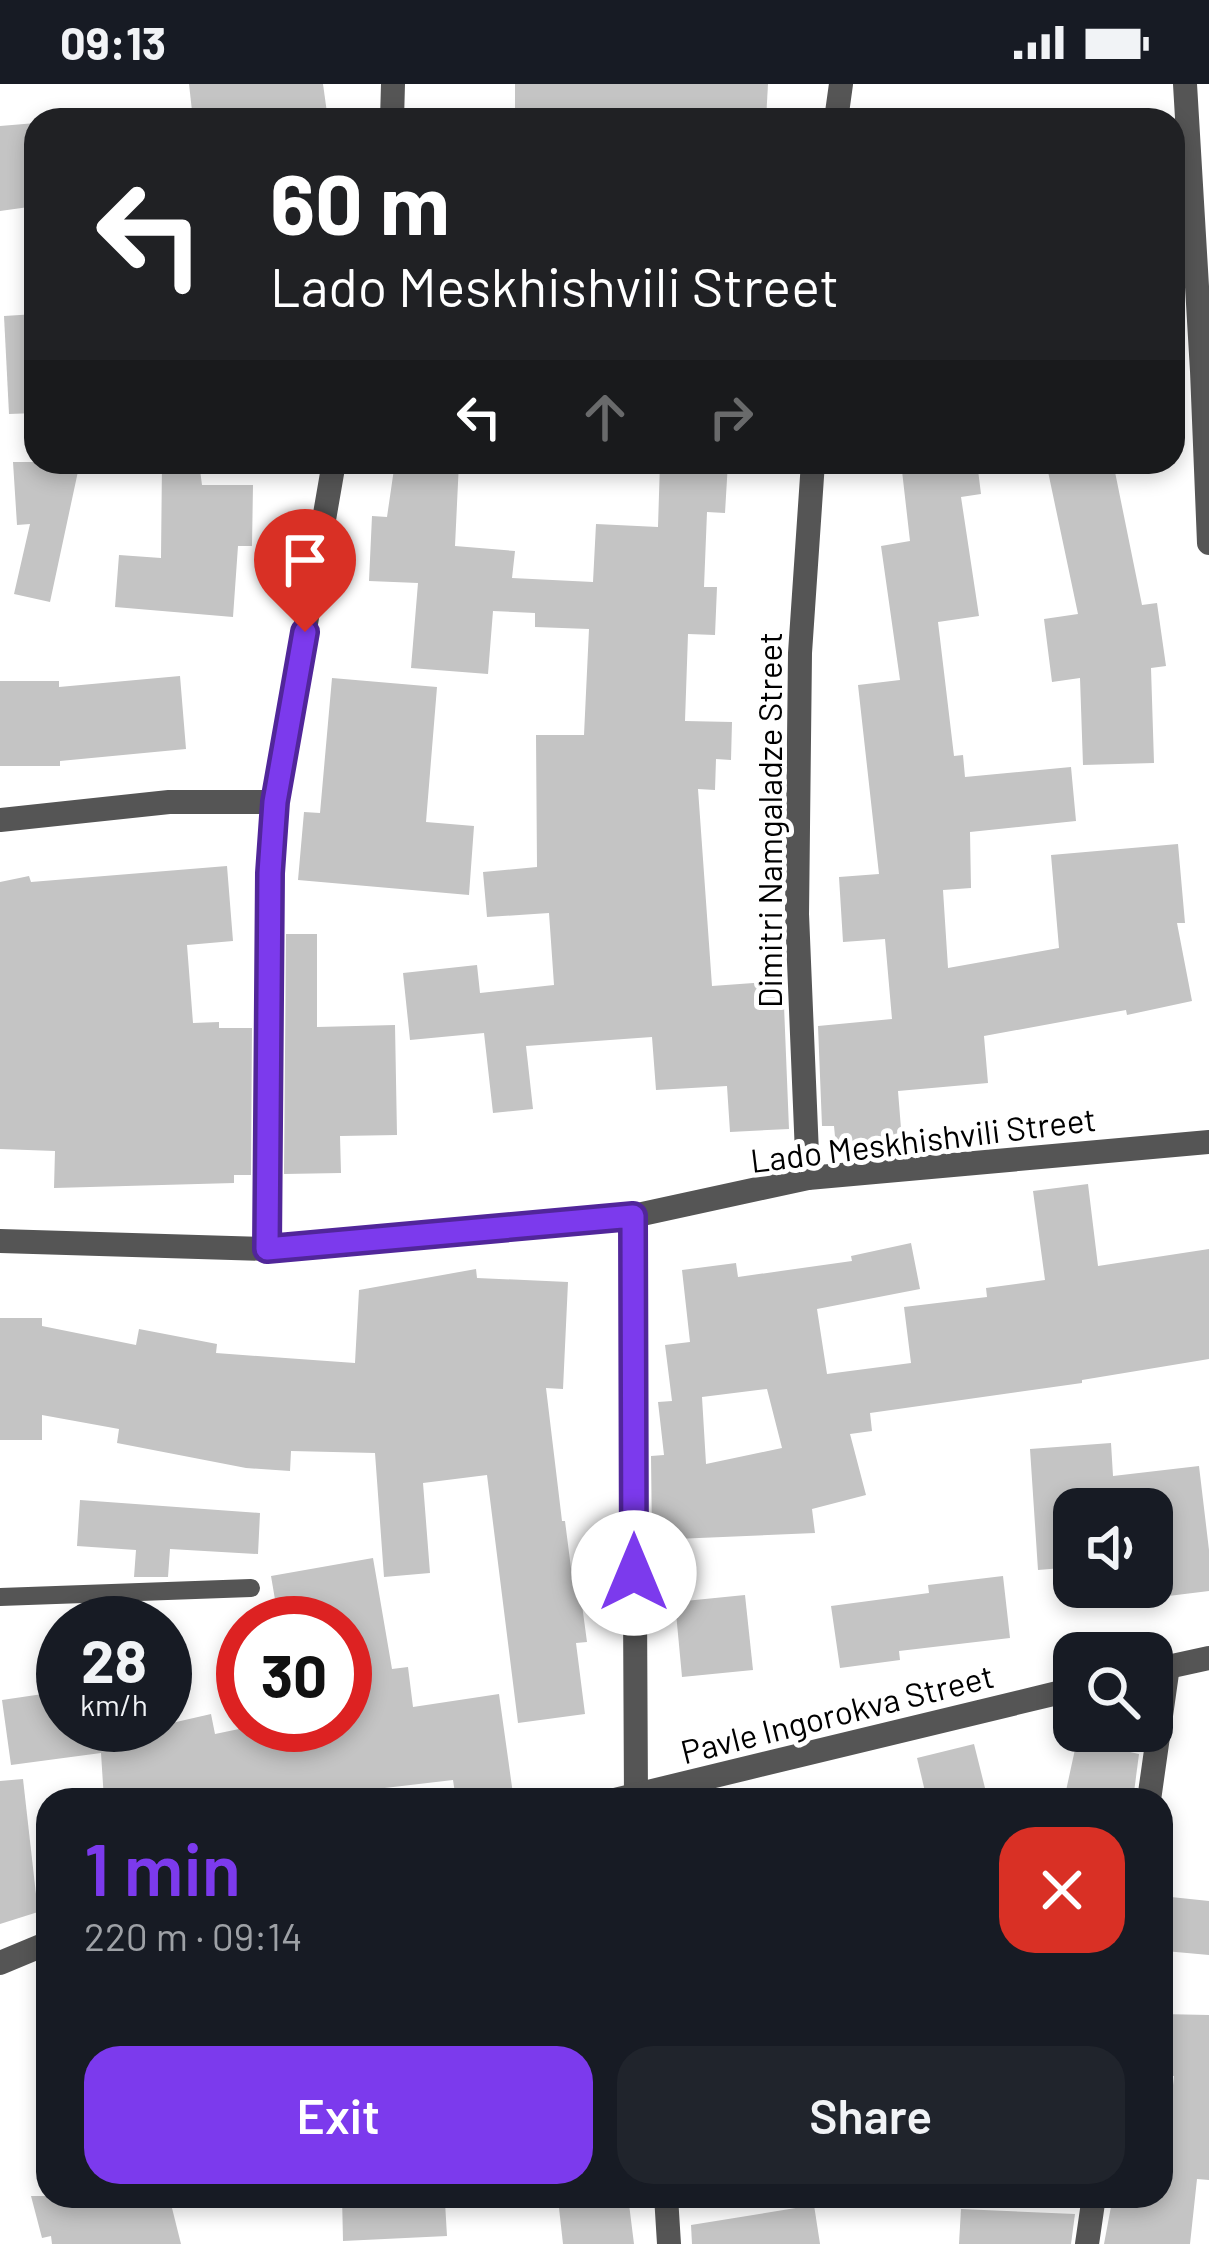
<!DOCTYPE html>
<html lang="en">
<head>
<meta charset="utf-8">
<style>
	:root { --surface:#171b24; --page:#20242c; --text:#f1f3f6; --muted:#9ea1a6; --accent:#7c3aed }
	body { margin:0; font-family:Barlow,sans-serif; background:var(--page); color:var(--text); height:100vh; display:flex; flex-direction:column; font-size:45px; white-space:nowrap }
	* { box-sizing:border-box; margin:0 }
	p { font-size:39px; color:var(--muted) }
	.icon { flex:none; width:66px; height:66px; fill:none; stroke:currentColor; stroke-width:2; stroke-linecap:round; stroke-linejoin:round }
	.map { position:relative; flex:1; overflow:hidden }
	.panel { position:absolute; left:36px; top:1704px; width:1137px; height:420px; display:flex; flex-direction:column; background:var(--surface); border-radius:36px; box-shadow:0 6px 18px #0003 }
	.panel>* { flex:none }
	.top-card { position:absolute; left:24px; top:24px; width:1161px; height:366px; border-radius:36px; box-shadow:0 6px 18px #0003; background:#202124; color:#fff; overflow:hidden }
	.buttons { position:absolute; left:1053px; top:1404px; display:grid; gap:24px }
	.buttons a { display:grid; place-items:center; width:120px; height:120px; border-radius:24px; background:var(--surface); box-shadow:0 6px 18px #0003; font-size:60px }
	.speed { position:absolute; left:36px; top:1512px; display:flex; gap:24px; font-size:60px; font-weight:700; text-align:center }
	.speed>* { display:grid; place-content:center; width:156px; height:156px; border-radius:50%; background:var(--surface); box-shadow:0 6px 18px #0003; line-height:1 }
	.speed small { font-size:30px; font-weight:400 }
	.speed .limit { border:18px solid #d22; background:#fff; color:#111 }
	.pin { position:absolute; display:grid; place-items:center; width:102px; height:102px; color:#fff; margin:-123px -51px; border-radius:50% 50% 50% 0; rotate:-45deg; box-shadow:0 0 12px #0007 }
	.pin .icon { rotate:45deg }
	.me { position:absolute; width:132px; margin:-66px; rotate:0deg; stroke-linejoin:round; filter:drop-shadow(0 0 9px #0008) }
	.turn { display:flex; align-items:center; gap:42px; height:252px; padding:0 48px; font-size:54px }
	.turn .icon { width:156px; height:156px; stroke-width:2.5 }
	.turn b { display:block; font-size:84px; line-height:102px }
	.lanes { display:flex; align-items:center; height:114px; padding:0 48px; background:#0003; justify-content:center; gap:60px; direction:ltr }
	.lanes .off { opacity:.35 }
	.round { display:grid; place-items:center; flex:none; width:126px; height:126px; border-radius:36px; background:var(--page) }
	.overview { display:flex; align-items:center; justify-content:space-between; height:204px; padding:0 48px }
	h1 { font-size:72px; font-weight:600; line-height:90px; color:var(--accent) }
	.button { display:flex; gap:24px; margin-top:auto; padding:24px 48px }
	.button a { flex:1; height:138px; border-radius:36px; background:var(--accent); color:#fff; font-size:48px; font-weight:600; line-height:138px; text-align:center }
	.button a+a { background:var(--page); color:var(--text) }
	.status { display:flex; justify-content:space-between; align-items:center; height:84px; padding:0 60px; background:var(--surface); direction:ltr }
	.status svg { height:33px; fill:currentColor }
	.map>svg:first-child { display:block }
	.building { fill:#c4c4c4; fill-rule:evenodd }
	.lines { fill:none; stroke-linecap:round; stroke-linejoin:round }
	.service { stroke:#555; stroke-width:18 }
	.minor { stroke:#555; stroke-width:24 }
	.tertiary { stroke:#555; stroke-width:24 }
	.route-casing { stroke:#51269a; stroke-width:30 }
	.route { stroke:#7c3aed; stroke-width:21 }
	.labels { text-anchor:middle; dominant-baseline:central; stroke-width:10; stroke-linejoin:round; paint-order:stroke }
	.street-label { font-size:33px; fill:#000; stroke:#fff }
</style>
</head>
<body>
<div class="status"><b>09:13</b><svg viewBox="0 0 49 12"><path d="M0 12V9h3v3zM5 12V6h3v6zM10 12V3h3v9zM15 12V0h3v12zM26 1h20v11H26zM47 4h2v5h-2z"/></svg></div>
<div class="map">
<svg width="1209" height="2160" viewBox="0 0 1209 2160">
	<rect width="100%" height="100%" fill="#fff"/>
	<g class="building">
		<path d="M 189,0 L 323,0 L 328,36 L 193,36 Z"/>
		<path d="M 515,0 L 768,0 L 766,36 L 672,36 L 515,27 Z"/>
		<path d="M 36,39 L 36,122 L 0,127 L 0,42 Z"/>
		<path d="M 36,230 L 36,329 L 9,330 L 4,232 Z"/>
		<path d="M 13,378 L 80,378 L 50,518 L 14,510 L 30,440 L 17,441 Z"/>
		<path d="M 162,378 L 199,378 L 202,401 L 253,401 L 252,462 L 238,462 L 233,533 L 115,523 L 119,471 L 161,474 Z"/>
		<path d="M 395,378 L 459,378 L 455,462 L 515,467 L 512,494 L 593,498 L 596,440 L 658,443 L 660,378 L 728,378 L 725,429 L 707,428 L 704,503 L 717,503 L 715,551 L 688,550 L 685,637 L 732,638 L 731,676 L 716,675 L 715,706 L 698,705 L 712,902 L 783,897 L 789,1045 L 730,1048 L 727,1002 L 656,1006 L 652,953 L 526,962 L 533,1025 L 493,1029 L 484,949 L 410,956 L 403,889 L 477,881 L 480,909 L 554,901 L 549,829 L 487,833 L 483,788 L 537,783 L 536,651 L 584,651 L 589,545 L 535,543 L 535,529 L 493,527 L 488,590 L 411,584 L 418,499 L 369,497 L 372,432 L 387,433 Z"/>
		<path d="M 901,378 L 977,378 L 981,410 L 961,413 L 979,532 L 938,538 L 954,672 L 963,671 L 965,693 L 1071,683 L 1076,737 L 970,748 L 971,804 L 943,806 L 948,884 L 1059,864 L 1051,771 L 1178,760 L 1185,839 L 1177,839 L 1192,917 L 1127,931 L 1126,926 L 984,952 L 988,999 L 898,1007 L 902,1057 L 836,1063 L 834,1042 L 822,1042 L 818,942 L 892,935 L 885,855 L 843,858 L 839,793 L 879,790 L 858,601 L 900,596 L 881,462 L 910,457 Z"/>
		<path d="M 1046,378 L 1113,378 L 1142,521 L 1157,519 L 1166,582 L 1151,584 L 1154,679 L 1083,681 L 1080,594 L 1052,598 L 1044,535 L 1078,530 Z"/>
		<path d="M 180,592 L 186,665 L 60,677 L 60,682 L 0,682 L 0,597 L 59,597 L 59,603 Z"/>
		<path d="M 332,594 L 437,603 L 426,738 L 474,742 L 469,811 L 298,796 L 304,728 L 320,729 Z"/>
		<path d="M 227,782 L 233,857 L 187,861 L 193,939 L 219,938 L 219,944 L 252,944 L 251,1091 L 234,1091 L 234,1099 L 54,1104 L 55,1067 L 0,1065 L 0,798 L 29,792 L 31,798 Z"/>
		<path d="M 286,850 L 317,850 L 317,943 L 395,941 L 397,1051 L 340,1052 L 341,1089 L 284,1090 Z"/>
		<path d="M 1088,1100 L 1098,1182 L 1209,1165 L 1209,1275 L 1082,1296 L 1082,1299 L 870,1329 L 872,1347 L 850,1350 L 866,1411 L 812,1425 L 815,1449 L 652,1456 L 651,1372 L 664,1371 L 658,1318 L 672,1317 L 665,1261 L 690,1258 L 682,1186 L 736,1179 L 738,1193 L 852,1177 L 851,1172 L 911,1159 L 920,1205 L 817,1225 L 827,1290 L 911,1279 L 904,1223 L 987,1213 L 986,1204 L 1045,1196 L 1033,1107 ZM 767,1305 L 782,1364 L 706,1380 L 702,1313 Z"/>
		<path d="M 476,1185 L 477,1194 L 568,1198 L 563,1305 L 546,1304 L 562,1437 L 565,1437 L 572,1492 L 578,1491 L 587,1558 L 576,1559 L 585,1630 L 518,1639 L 487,1391 L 423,1399 L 430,1489 L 384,1493 L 375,1369 L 291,1367 L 290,1387 L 246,1384 L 117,1359 L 119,1345 L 42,1331 L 42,1356 L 0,1356 L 0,1234 L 42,1234 L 42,1242 L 136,1261 L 139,1245 L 217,1260 L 216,1269 L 355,1279 L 359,1206 Z"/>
		<path d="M 1111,1359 L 1113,1392 L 1199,1382 L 1209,1466 L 1209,1507 L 1152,1514 L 1152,1425 L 1074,1425 L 1074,1483 L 1038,1486 L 1030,1365 Z"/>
		<path d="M 80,1416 L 260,1429 L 258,1470 L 170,1465 L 168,1493 L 134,1493 L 136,1466 L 77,1462 Z"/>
		<path d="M 373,1474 L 392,1585 L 408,1583 L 413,1623 L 499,1610 L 513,1710 L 456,1716 L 453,1696 L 308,1713 L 309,1716 L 104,1716 L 101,1669 L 11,1681 L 2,1616 L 63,1607 L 63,1641 L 150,1641 L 150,1644 L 211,1630 L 215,1650 L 258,1641 L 353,1641 L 345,1578 L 345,1539 L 279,1539 L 271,1492 Z"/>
		<path d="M 1003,1492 L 1010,1554 L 899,1567 L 900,1576 L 840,1584 L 831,1522 L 929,1509 L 928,1501 Z"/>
		<path d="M 745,1511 L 753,1586 L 682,1593 L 675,1518 Z"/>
		<path d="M 1077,1656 L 1139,1670 L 1133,1716 L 1064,1716 Z"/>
		<path d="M 974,1660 L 988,1716 L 927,1716 L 917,1674 Z"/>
		<path d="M 23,1695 L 38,1828 L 0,1840 L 0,1697 Z"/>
		<path d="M 1171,1813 L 1209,1817 L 1209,1871 L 1165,1867 Z"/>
		<path d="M 1161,1930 L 1209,1931 L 1209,2096 L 1197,2095 L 1190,2160 L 1104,2160 L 1113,2112 L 1161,2112 L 1174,1992 L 1161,1991 Z"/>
		<path d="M 31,2112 L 169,2112 L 181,2160 L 52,2160 L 51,2152 L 42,2154 Z"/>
		<path d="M 342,2112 L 421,2112 L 421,2119 L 445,2118 L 447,2152 L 343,2157 Z"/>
		<path d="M 585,2112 L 628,2112 L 634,2160 L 563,2160 L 558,2115 Z"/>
		<path d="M 814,2121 L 820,2160 L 692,2160 L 691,2141 Z"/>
		<path d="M 961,2125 L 1075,2130 L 1071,2160 L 959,2160 Z"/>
	</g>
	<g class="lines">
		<path class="service" d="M 0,1513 L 251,1504"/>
		<g class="minor">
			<path d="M 1185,0 L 1202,287 L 1209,459"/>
			<path d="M 392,36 L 393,0"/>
			<path d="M 836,36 L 841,0"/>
			<path d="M 0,736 L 169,718 L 275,718"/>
			<path d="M 808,1094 L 797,830 L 800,569 L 813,378"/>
			<path d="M 633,1132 L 636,1716"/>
			<path d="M 267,1165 L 270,789 L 275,718 L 334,378"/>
			<path d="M 1154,1586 L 1209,1574"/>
			<path d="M 615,1716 L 1074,1605"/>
			<path d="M 1149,1716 L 1168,1582"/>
			<path d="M 0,1879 L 48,1859"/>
			<path d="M 666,2112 L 669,2160"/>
			<path d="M 1087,2160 L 1094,2112"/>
		</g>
		<path class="tertiary" d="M 0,1157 L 267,1165 L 633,1132 L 808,1094 L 1209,1058"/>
	</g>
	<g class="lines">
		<g class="route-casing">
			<path id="route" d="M 305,548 L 275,718 L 270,789 L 267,1165 L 633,1132 L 634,1489"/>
		</g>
		<use href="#route" class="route"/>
	</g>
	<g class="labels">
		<g class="street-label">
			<text transform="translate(769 736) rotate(-90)">Dimitri Namgaladze Street</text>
			<text transform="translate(923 1055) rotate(-7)">Lado Meskhishvili Street</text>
			<text transform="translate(837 1629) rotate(-14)">Pavle Ingorokva Street</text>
		</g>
	</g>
</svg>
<div class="buttons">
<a><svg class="icon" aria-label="sound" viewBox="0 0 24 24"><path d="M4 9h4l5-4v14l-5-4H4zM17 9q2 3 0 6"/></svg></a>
<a><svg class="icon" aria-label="search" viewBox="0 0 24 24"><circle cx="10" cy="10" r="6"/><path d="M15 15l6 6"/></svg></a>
</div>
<div class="speed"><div>28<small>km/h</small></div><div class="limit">30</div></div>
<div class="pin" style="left:305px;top:548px;background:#d93025"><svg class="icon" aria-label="arrive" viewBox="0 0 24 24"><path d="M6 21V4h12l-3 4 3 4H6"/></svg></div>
<svg class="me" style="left:634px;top:1489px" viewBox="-20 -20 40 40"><circle r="19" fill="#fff"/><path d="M0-13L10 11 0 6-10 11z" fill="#7c3aed"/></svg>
<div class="top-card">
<div class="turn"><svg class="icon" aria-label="left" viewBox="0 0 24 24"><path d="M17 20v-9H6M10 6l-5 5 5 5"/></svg><div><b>60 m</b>Lado Meskhishvili Street</div></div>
<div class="lanes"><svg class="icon" aria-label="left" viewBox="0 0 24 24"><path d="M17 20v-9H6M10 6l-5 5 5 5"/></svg><svg class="icon off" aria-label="ahead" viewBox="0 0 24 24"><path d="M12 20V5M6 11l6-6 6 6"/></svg><svg class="icon off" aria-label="right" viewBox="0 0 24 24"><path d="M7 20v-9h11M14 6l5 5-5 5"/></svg></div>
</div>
<section class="panel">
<div class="overview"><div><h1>1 min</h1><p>220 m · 09:14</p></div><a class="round" style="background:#d93025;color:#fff"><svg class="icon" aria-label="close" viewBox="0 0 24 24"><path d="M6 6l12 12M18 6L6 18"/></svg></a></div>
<div class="button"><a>Exit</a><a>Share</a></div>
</section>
</div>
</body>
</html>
